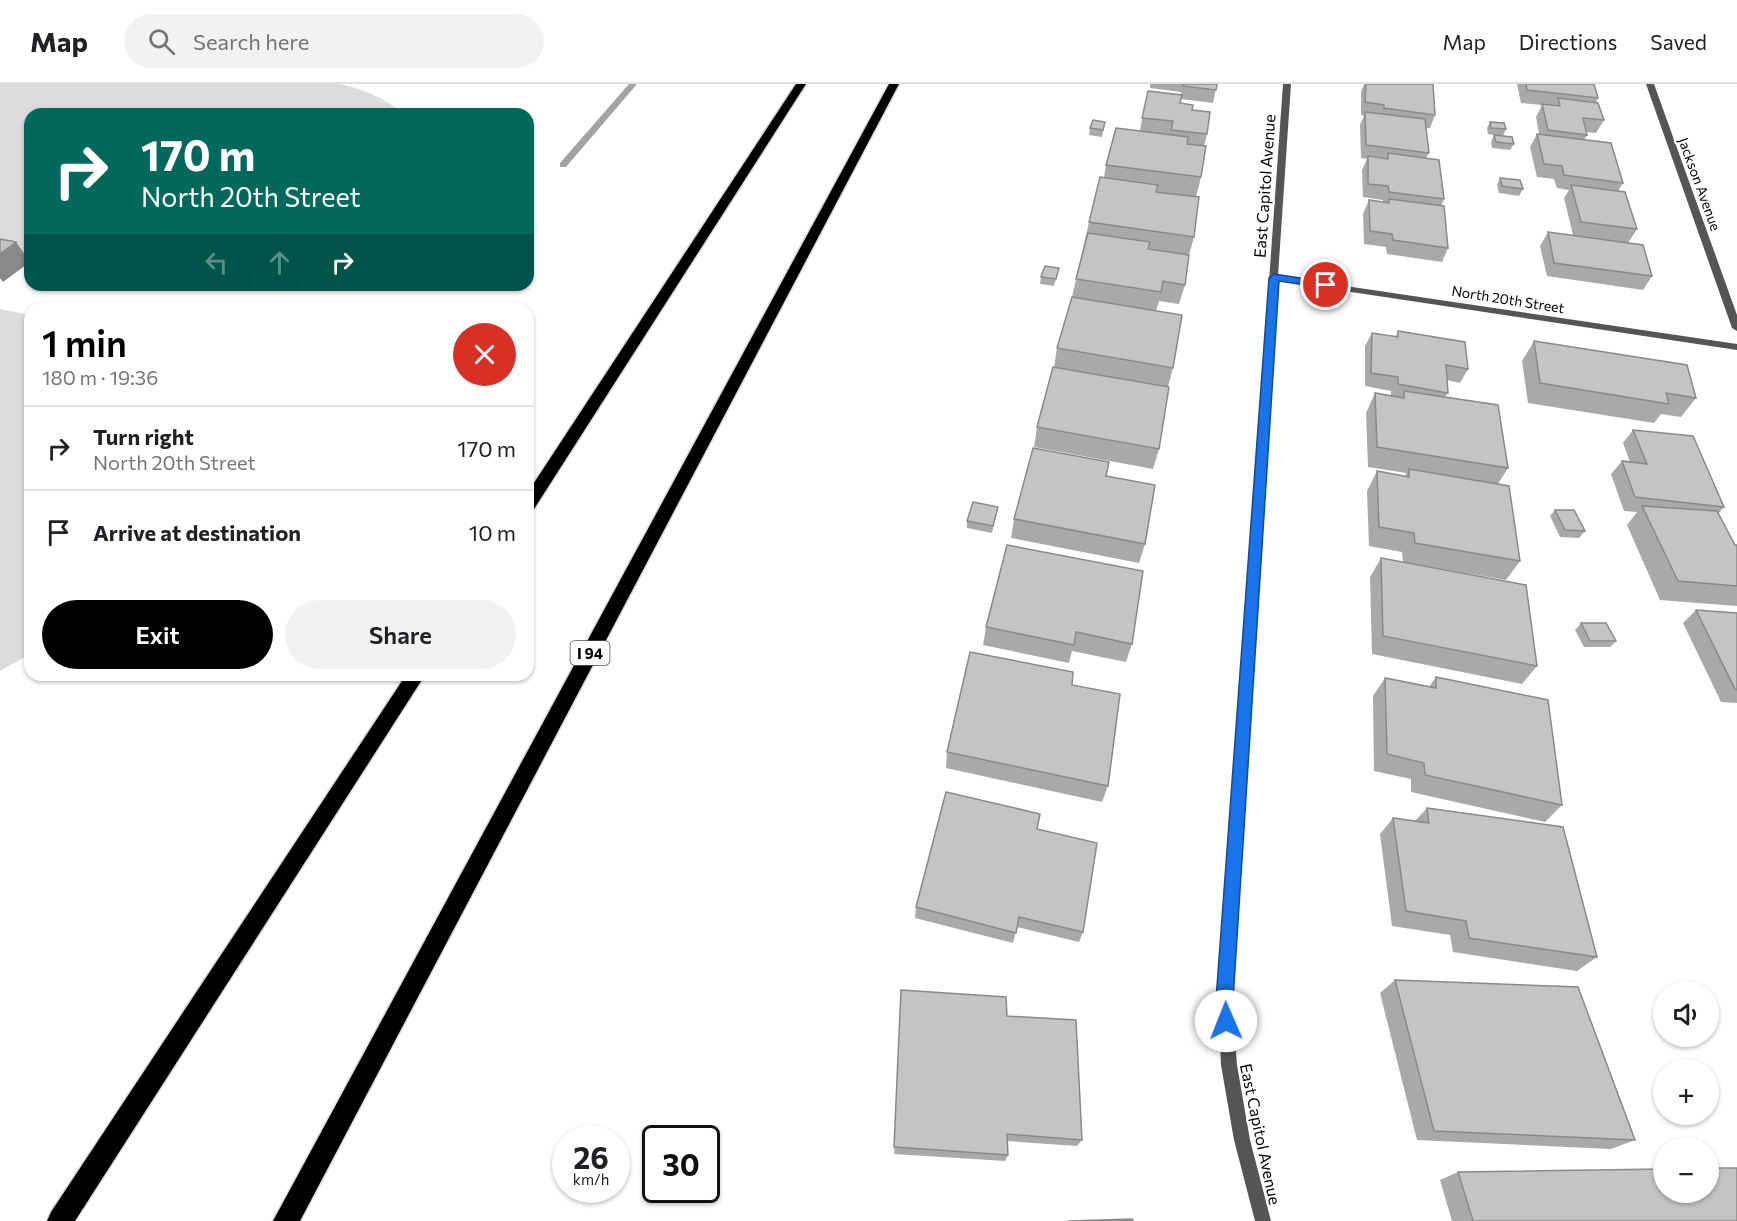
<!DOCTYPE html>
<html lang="en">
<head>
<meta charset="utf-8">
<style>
	:root { --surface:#fff; --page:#f2f2f2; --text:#202124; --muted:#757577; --line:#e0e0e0; --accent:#000 }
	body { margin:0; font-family:Commissioner,sans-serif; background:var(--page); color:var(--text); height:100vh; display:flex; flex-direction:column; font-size:22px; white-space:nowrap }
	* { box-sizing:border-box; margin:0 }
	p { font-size:20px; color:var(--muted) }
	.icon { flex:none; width:33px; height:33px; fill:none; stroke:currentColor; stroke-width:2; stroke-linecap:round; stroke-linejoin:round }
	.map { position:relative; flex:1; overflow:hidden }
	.sheet { position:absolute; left:24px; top:219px; width:510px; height:378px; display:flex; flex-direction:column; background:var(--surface); border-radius:18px; box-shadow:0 2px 4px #0004 }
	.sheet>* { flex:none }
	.top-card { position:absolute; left:24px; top:24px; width:510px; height:183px; border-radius:18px; box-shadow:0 2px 4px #0004; background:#00695c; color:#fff; overflow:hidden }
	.fabs { position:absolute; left:1653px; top:897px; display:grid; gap:12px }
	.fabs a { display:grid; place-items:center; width:66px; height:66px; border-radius:50%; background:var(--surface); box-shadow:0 2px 4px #0004; font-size:30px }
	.speed { position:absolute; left:552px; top:1041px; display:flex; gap:12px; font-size:30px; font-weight:700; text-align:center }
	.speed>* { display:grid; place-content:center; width:78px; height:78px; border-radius:50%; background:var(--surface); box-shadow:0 2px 4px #0004; line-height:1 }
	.speed small { font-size:15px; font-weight:400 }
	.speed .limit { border:3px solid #111; border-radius:9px; background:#fff; color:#111 }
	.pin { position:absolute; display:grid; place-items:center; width:51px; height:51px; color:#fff; margin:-26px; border:3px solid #fff; border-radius:50%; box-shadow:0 2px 6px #0007 }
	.me { position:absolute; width:66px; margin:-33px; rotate:359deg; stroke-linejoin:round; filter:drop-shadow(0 0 4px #0008) }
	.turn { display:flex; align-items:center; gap:21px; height:126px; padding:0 18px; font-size:27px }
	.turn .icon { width:78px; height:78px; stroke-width:2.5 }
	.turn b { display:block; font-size:42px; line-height:51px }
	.lanes { display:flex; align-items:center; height:57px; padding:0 18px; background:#0003; justify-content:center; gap:30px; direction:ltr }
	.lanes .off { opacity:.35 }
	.round { display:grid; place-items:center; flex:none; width:63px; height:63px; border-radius:32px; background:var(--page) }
	.overview { display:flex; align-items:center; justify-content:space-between; height:102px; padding:0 18px }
	h1 { font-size:36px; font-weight:600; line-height:45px; color:var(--accent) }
	.cta { display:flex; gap:12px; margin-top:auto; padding:12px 18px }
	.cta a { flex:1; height:69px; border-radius:36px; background:var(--accent); color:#fff; font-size:24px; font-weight:600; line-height:69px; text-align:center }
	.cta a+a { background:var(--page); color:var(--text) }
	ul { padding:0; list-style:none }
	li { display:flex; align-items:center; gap:18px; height:84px; padding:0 18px; border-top:2px solid var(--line) }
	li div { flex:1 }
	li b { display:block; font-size:22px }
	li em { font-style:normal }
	header { display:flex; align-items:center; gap:36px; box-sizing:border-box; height:84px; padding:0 30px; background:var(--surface); border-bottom:2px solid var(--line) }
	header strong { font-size:28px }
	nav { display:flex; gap:33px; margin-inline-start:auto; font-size:21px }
	.search { width:420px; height:54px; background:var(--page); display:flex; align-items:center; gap:15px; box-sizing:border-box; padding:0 21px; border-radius:33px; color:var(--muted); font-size:22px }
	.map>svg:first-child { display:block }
	.green { fill:#dcdcdc }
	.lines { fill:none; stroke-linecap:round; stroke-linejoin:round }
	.stream { fill:#a3a3a3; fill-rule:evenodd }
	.highway-casing { stroke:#dbdbdb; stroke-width:3 }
	.street { fill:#555; fill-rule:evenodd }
	.highway { fill:#000; fill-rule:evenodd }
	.wall { fill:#a9a9a9 }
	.shaded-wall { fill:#898989 }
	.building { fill:#c4c4c4; stroke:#898989; stroke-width:1.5 }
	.route { fill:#1a73e8; stroke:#114b97; stroke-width:1.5 }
	.labels { text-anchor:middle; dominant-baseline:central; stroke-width:4.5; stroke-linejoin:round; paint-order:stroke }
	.far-street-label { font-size:14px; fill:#000; stroke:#fff }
	.shield { fill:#fff; stroke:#4c4c4c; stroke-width:1.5 }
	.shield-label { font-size:15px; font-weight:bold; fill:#000 }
	.street-label { font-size:16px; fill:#000; stroke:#fff }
</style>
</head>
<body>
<header>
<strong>Map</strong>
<div class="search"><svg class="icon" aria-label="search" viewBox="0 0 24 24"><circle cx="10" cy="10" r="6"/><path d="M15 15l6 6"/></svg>Search here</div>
<nav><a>Map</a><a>Directions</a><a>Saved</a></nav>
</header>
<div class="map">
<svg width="1737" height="1137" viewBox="0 0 1737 1137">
	<rect width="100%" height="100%" fill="#fff"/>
	<g class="green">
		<path d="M 0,0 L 340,0 C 364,6 384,13 403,30 L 30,30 L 30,171 L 0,165 Z"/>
		<path d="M 0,225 L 30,231 L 30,570 L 0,587 Z"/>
	</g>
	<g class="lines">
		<path class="stream" d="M 629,0 L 637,0 L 566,83 L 560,83 L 560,79 Z"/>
		<g class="highway-casing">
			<g id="highway">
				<path d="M 796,0 L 806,0 L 534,425 L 528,427 L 528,408 Z"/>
				<path d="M 889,0 L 899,0 L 300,1137 L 273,1137 Z"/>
				<path d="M 406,591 L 425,591 L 75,1137 L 47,1137 L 51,1128 Z"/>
			</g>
		</g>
		<g class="street">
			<path d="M 1283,0 L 1291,0 L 1278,192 L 1737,260 L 1737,266 L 1278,197 L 1232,916 L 1237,981 L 1250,1056 L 1271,1137 L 1255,1137 L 1234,1056 L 1221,981 L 1218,916 Z"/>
			<path d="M 1646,0 L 1654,0 L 1737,231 L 1737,247 L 1732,244 Z"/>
		</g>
		<use href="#highway" class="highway"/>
	</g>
	<g class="wall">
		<path d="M 1150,0 L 1217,0 L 1213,19 L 1181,15 L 1180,19 L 1192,26 L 1207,50 L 1204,62 L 1201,93 L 1196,113 L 1194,153 L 1189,171 L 1185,201 L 1179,220 L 1159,217 L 1156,227 L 1173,284 L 1168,303 L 1159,365 L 1153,385 L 1034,363 L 1037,343 L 1054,283 L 1057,264 L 1072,213 L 1089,138 L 1104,93 L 1106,81 L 1140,47 L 1142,34 L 1181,11 L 1181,8 L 1150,4 Z"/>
		<path d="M 1364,0 L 1433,0 L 1435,31 L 1430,44 L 1426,44 L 1429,69 L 1426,74 L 1444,115 L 1441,122 L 1448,164 L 1442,178 L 1387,170 L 1386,163 L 1364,160 L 1363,130 L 1369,116 L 1383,118 L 1383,116 L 1363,113 L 1362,86 L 1367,75 L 1361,74 L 1360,41 L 1364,32 L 1361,31 L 1361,8 Z"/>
		<path d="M 1517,0 L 1594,0 L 1598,14 L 1596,19 L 1604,36 L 1596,49 L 1587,48 L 1587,51 L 1584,56 L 1623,99 L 1618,107 L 1637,145 L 1628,159 L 1573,151 L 1564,114 L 1569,106 L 1557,104 L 1554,95 L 1537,93 L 1530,63 L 1537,50 L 1539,50 L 1536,33 L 1542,21 L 1521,19 Z"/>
		<path d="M 1105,38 L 1102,53 L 1089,51 L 1090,44 Z"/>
		<path d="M 1490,38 L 1506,45 L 1503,52 L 1514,60 L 1510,66 L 1492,64 L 1491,58 L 1494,51 L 1488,50 L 1487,44 Z"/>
		<path d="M 1500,94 L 1523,105 L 1519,112 L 1499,109 L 1497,101 Z"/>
		<path d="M 1548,148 L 1652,192 L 1643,206 L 1547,192 L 1540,162 Z"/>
		<path d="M 1057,191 L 1054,202 L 1040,200 L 1041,193 Z"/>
		<path d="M 1398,247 L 1468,285 L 1460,299 L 1447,296 L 1448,309 L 1445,313 L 1508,384 L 1498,400 L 1520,477 L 1506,496 L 1403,478 L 1402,468 L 1369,462 L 1367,407 L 1377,387 L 1405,392 L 1406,389 L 1368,383 L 1366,329 L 1375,309 L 1391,312 L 1391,307 L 1365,302 L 1365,262 L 1372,249 L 1396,252 Z"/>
		<path d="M 1534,257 L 1696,314 L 1681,333 L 1661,330 L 1654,339 L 1528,319 L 1522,277 Z"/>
		<path d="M 1633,346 L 1724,423 L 1718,430 L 1735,461 L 1737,461 L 1737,522 L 1660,516 L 1627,441 L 1637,428 L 1624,427 L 1611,390 L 1622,377 L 1630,378 L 1623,359 Z"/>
		<path d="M 1106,392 L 1145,460 L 1139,479 L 1011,454 L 1014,435 Z"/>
		<path d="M 998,423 L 992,449 L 967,444 L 967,437 Z"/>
		<path d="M 1555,426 L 1585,447 L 1579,454 L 1560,453 L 1550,432 Z"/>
		<path d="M 1381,474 L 1537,582 L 1522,600 L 1372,570 L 1370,493 Z"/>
		<path d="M 1143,487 L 1132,560 L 1126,578 L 1072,567 L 1069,579 L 983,561 L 986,543 Z"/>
		<path d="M 1696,526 L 1737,529 L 1737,619 L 1721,618 L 1683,539 Z"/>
		<path d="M 1581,539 L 1616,557 L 1610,563 L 1584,563 L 1575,546 Z"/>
		<path d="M 1436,593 L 1562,721 L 1545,738 L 1411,708 L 1411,695 L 1374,687 L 1373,612 L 1385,594 L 1429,603 Z"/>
		<path d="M 1072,601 L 1108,702 L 1102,718 L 946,684 L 947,668 Z"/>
		<path d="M 1427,724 L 1597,873 L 1577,887 L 1453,868 L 1450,851 L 1392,842 L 1380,750 L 1393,734 L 1415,737 Z"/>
		<path d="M 1037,745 L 1083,848 L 1079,858 L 1017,843 L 1013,859 L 915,834 L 916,823 Z"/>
		<path d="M 1395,896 L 1635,1056 L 1611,1065 L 1417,1056 L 1380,909 Z"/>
		<path d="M 901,906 L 1007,932 L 1082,1056 L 1077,1062 L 1007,1057 L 1008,1071 L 1005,1077 L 894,1070 Z"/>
		<path d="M 1458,1088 L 1737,1137 L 1452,1137 L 1440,1096 Z"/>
	</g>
	<path class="shaded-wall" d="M 16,158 L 30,178 L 3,198 L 0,194 L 0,170 Z"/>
	<g class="building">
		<path d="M 1184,0 L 1217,0 L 1216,6 L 1183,2 Z"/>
		<path d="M 1366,0 L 1433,0 L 1435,31 L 1384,24 L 1384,21 L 1365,18 Z"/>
		<path d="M 1526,0 L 1594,0 L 1598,14 L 1527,6 Z"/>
		<path d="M 1148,7 L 1182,11 L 1180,19 L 1193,21 L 1192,26 L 1210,28 L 1207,50 L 1171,46 L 1173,37 L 1142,34 Z"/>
		<path d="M 1558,14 L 1598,19 L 1604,36 L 1583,34 L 1587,51 L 1548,46 L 1542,20 L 1560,22 Z"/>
		<path d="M 1365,28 L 1425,35 L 1429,69 L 1366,61 Z"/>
		<path d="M 1093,36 L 1105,38 L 1103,46 L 1090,44 Z"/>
		<path d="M 1490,38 L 1504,39 L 1506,45 L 1491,44 Z"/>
		<path d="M 1116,44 L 1188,53 L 1187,60 L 1206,62 L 1201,93 L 1106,81 Z"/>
		<path d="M 1537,50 L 1611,59 L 1623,99 L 1564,91 L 1562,82 L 1544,80 Z"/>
		<path d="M 1494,51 L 1512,53 L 1514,60 L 1496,58 Z"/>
		<path d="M 1388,69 L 1439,76 L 1444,115 L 1389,108 L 1388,102 L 1368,100 L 1368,72 L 1388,75 Z"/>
		<path d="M 1100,93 L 1158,101 L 1156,108 L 1199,113 L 1194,153 L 1089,138 Z"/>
		<path d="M 1500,94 L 1520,96 L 1523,105 L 1502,102 Z"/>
		<path d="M 1571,101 L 1625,108 L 1637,145 L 1581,138 Z"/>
		<path d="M 1389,115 L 1444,122 L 1448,164 L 1393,156 L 1392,150 L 1370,147 L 1369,116 L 1389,119 Z"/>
		<path d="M 1548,148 L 1643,161 L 1652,192 L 1554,179 Z"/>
		<path d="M 1088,149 L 1150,158 L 1148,165 L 1189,171 L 1185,201 L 1163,197 L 1161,208 L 1076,195 Z"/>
		<path d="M 0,155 L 16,158 L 0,170 Z"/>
		<path d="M 1045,182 L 1059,184 L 1056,195 L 1041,193 Z"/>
		<path d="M 1072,213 L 1182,231 L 1173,284 L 1057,264 Z"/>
		<path d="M 1398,247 L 1465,258 L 1468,285 L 1446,281 L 1448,309 L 1398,300 L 1398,293 L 1371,289 L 1372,249 L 1398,253 Z"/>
		<path d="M 1534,257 L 1687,281 L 1696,314 L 1666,309 L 1669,320 L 1540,299 Z"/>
		<path d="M 1053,283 L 1169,303 L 1159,365 L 1037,343 Z"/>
		<path d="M 1404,307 L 1498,321 L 1508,384 L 1377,363 L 1375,309 L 1404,314 Z"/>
		<path d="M 1633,346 L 1693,352 L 1724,423 L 1635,413 L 1622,377 L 1647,380 Z"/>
		<path d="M 1033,364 L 1109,378 L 1106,392 L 1155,401 L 1145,460 L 1014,435 Z"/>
		<path d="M 1409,385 L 1509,402 L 1520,477 L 1415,459 L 1414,449 L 1379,443 L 1377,387 L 1409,393 Z"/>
		<path d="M 973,418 L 998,423 L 993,442 L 967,437 Z"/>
		<path d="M 1642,422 L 1717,427 L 1735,461 L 1737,461 L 1737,502 L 1678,497 Z"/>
		<path d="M 1555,426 L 1574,426 L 1585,447 L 1565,446 Z"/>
		<path d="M 1007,461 L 1143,487 L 1132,560 L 1076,548 L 1074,561 L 986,543 Z"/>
		<path d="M 1381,474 L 1526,501 L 1537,582 L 1383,552 Z"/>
		<path d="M 1696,526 L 1737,529 L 1737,606 L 1735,605 Z"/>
		<path d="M 1581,539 L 1606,539 L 1616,557 L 1590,557 Z"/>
		<path d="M 970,568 L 1073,588 L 1072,601 L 1120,610 L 1108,702 L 947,668 Z"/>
		<path d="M 1436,593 L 1548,616 L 1562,721 L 1425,691 L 1424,679 L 1387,670 L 1385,594 L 1436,604 Z"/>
		<path d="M 946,708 L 1040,730 L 1037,745 L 1097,759 L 1083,848 L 1019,833 L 1016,849 L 916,823 Z"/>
		<path d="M 1427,724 L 1563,743 L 1597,873 L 1469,854 L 1466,837 L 1406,827 L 1393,734 L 1429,739 Z"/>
		<path d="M 1395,896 L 1578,903 L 1635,1056 L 1434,1047 Z"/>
		<path d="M 901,906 L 1006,913 L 1007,932 L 1076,936 L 1082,1056 L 1007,1050 L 1008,1071 L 894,1063 Z"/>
		<path d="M 1708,1084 L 1737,1084 L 1737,1137 L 1473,1137 L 1458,1088 L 1664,1085 L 1664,1108 L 1708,1108 Z"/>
		<path d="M 1132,1135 L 1133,1137 L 1068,1137 Z"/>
	</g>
	<path class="route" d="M 1274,190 L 1326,198 L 1331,201 L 1326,204 L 1279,197 L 1233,916 L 1235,937 L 1232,943 L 1226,946 L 1220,943 L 1216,916 L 1269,194 Z"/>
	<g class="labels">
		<g class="far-street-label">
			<text transform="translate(1700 100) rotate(70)">Jackson Avenue</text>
			<text transform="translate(1508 215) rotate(9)">North 20th Street</text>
		</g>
		<rect class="shield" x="570.5" y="557" width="39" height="24" rx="4.5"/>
		<g class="shield-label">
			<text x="590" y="569">I 94</text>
		</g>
		<g class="street-label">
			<text transform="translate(1264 102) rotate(-86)">East Capitol Avenue</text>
			<text transform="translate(1261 1050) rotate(78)">East Capitol Avenue</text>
		</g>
	</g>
</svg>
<div class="fabs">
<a><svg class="icon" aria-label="sound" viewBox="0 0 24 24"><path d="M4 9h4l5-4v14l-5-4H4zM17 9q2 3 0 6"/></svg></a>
<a>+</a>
<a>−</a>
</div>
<div class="speed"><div>26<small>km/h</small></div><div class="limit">30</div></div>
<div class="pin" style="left:1326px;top:201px;background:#d93025"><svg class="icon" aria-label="arrive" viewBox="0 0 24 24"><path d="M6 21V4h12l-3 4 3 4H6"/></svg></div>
<svg class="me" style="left:1226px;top:937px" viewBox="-20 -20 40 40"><circle r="19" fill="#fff"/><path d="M0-13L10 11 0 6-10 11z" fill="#1a73e8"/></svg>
<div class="top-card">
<div class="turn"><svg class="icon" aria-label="right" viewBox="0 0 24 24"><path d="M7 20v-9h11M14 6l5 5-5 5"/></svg><div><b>170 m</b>North 20th Street</div></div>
<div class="lanes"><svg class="icon off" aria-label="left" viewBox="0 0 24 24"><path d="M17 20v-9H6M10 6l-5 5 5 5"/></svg><svg class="icon off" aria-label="ahead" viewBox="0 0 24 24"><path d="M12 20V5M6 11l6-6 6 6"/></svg><svg class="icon" aria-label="right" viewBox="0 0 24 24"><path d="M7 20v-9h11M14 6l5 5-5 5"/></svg></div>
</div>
<section class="sheet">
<div class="overview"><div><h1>1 min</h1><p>180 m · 19:36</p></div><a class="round" style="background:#d93025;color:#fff"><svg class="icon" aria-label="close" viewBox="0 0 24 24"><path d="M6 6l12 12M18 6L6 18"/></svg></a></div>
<ul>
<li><svg class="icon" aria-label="right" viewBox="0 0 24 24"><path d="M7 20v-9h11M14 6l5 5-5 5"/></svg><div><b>Turn right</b><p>North 20th Street</p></div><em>170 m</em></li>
<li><svg class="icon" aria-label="arrive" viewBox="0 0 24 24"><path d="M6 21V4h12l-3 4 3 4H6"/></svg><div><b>Arrive at destination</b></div><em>10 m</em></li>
</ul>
<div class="cta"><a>Exit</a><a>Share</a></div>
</section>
</div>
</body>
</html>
